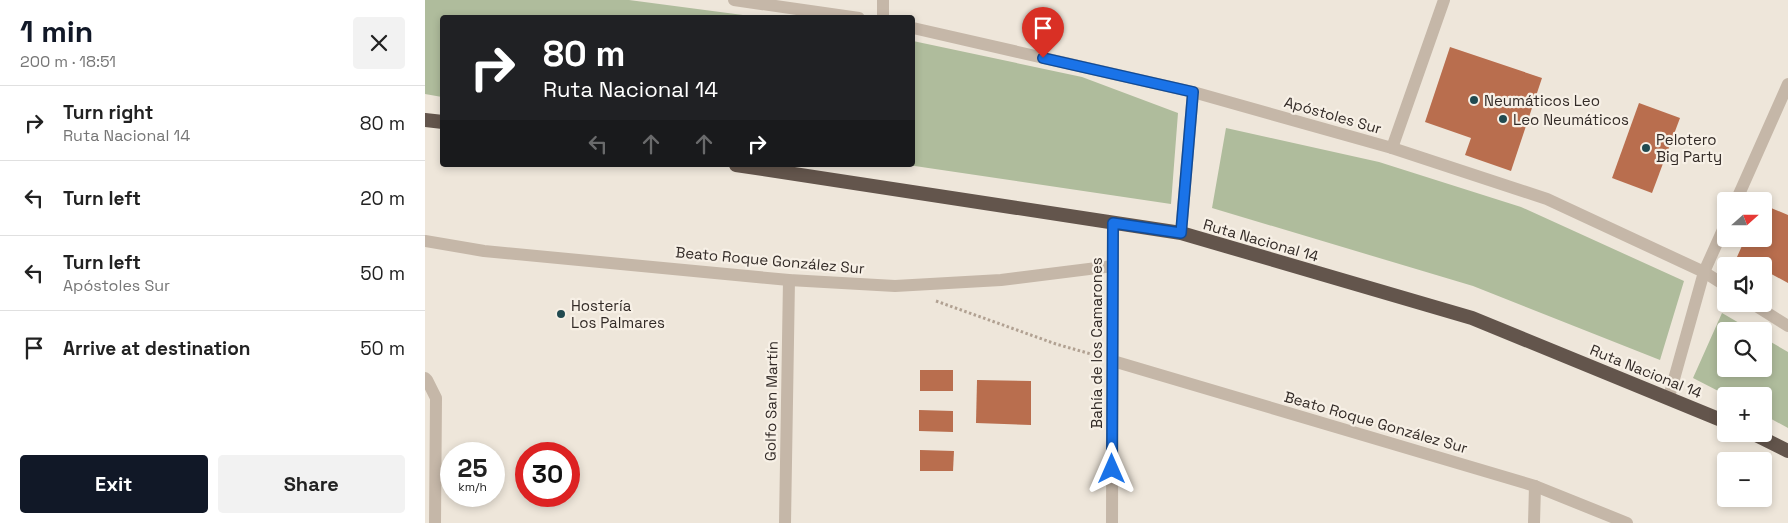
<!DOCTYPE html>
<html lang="en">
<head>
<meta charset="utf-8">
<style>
	:root { --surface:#fff; --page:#f2f2f2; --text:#222; --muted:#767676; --line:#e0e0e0; --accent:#111827 }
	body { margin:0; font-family:"Space Grotesk",sans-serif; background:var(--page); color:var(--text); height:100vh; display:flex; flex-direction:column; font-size:19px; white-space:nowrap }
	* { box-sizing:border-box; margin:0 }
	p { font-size:16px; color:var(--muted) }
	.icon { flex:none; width:28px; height:28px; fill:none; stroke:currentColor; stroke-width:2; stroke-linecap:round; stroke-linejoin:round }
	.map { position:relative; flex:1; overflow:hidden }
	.side { display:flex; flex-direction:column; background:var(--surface); width:425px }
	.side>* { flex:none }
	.banner { position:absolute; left:15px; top:15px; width:475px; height:152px; border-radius:5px; box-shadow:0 2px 8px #0003; background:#202124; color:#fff; overflow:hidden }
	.needle { width:32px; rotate:69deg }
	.controls { position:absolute; left:1292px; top:192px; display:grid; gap:10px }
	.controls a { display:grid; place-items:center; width:55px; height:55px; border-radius:5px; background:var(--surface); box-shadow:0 2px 8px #0003; font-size:25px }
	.speed { position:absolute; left:15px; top:442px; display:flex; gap:10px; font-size:25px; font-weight:700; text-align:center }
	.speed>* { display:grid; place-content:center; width:65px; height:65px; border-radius:50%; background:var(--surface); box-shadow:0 2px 8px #0003; line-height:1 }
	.speed small { font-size:12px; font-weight:400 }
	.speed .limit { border:8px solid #d22; background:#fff; color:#111 }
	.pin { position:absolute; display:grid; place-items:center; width:42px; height:42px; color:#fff; margin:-51px -21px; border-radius:50% 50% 50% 0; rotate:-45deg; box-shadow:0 0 5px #0007 }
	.pin .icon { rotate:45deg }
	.me { position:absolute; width:55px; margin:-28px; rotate:0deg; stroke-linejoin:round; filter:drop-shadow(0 0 4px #0008) }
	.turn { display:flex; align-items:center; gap:18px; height:105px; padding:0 20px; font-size:22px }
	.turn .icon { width:65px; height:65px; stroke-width:2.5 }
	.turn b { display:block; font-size:35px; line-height:42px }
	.lanes { display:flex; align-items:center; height:48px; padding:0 20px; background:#0003; justify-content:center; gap:25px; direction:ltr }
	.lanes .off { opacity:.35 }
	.round { display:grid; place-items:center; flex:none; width:52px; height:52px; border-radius:5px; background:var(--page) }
	.summary { display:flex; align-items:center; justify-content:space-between; height:85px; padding:0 20px }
	h1 { font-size:30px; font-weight:600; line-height:38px; color:var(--accent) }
	.cta { display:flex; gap:10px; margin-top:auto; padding:10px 20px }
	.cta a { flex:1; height:58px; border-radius:5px; background:var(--accent); color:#fff; font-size:20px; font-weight:600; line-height:58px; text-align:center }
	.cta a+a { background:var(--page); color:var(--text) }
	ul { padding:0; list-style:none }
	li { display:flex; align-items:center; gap:15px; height:75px; padding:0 20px; border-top:1px solid var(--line) }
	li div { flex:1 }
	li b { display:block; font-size:19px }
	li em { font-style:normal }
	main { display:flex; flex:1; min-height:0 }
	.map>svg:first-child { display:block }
	.green { fill:#afbc9c }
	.building { fill:#b96e4e }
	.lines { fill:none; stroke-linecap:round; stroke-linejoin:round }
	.path { stroke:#b1a192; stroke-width:3; stroke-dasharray:2.5 2.5; stroke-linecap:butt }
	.minor { stroke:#c5b7a8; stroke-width:12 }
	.trunk { stroke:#63554c; stroke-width:14 }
	.route-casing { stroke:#114b97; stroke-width:12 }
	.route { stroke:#1a73e8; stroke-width:9 }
	.poi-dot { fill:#214a50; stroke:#f7f0e6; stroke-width:2 }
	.labels { text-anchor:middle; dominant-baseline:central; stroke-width:4.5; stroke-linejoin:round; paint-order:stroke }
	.poi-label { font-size:15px; fill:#332b27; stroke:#f7f0e6; text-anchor:start }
	.street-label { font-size:15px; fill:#332b27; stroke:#f7f0e6 }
</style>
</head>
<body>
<main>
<section class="side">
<div class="summary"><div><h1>1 min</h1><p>200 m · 18:51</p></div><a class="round"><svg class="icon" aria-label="close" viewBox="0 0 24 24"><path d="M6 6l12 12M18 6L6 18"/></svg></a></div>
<ul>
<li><svg class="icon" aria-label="right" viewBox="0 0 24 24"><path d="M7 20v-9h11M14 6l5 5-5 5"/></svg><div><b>Turn right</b><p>Ruta Nacional 14</p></div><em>80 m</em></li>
<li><svg class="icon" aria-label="left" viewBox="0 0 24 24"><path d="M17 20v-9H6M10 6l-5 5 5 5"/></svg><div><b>Turn left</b></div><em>20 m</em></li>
<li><svg class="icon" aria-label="left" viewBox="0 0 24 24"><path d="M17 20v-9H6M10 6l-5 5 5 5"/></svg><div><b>Turn left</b><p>Apóstoles Sur</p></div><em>50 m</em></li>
<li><svg class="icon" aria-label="arrive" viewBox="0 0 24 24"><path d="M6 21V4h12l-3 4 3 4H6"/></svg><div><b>Arrive at destination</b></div><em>50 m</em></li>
</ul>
<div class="cta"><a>Exit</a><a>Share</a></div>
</section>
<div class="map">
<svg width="1363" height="523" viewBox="0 0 1363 523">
	<rect width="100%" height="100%" fill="#eee6da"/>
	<g class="green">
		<path d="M 0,0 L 204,0 L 333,17 L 18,18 L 17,97 L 0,94 Z"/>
		<path d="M 488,41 L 657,77 L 753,113 L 746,204 L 483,165 L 488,165 Z"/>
		<path d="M 801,128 L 954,162 L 1096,207 L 1259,281 L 1235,360 L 1048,286 L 787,208 Z"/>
		<path d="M 1297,313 L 1328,331 L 1301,331 L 1301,369 L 1339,369 L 1339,338 L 1363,352 L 1363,428 L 1339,415 L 1339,396 L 1303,396 L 1268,378 Z"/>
	</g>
	<g class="building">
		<path d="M 1025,47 L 1117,78 L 1086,171 L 1040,155 L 1046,138 L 1000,122 Z"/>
		<path d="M 1214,103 L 1255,118 L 1227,193 L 1187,178 Z"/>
		<path d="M 1339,205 L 1363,215 L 1363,283 L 1339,270 L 1339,266 L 1331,266 L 1312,257 L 1320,239 L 1339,239 Z"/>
		<rect x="495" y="370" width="33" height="21"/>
		<path d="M 552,380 L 606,381 L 606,425 L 551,423 Z"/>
		<path d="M 494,410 L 528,411 L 528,432 L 494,431 Z"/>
		<path d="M 495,450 L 529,451 L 528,471 L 495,471 Z"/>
	</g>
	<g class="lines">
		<path class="path" d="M 511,301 L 631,344 L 673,356"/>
		<g class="minor">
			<path d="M 309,0 L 434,18"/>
			<path d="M 458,0 L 458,18"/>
			<path d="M 488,28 L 768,92 L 967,148 L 1122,199 L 1279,272 L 1301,286"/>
			<path d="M 967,148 L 1019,0"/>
			<path d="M 1311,201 L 1363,84"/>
			<path d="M 756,233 L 768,92"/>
			<path d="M 0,241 L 59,251 L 364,280 L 470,286 L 576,280 L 688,266"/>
			<path d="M 1328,304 L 1363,326"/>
			<path d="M 688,361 L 1110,486 L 1202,523"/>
			<path d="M 0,378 L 2,380 L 11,398 L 10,523"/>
			<path d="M 1244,397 L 1279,272 L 1301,223"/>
			<path d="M 360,523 L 364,280"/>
			<path d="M 687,523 L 688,223"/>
			<path d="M 1109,523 L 1110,486"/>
		</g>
		<g class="trunk">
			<path d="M 0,120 L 18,122"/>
			<path d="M 311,165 L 756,233 L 1047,318 L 1301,422"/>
			<path d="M 1329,434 L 1363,451"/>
		</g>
	</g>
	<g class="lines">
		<g class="route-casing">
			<path id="route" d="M 618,58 L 768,92 L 756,233 L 688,223 L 687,469"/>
		</g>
		<use href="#route" class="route"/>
	</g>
	<g class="poi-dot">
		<circle cx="1049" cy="100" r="5"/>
		<circle cx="1078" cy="119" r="5"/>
		<circle cx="1221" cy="148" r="5"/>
		<circle cx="136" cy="314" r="5"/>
	</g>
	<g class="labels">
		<g class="poi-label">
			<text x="1059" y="100">Neumáticos Leo</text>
			<text x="1088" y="119">Leo Neumáticos</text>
			<text x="1231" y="139">Pelotero<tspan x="1231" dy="17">Big Party</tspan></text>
			<text x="146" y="305">Hostería<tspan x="146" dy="17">Los Palmares</tspan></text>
		</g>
		<g class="street-label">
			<text transform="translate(908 115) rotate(16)">Apóstoles Sur</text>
			<text transform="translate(836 240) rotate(16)">Ruta Nacional 14</text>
			<text transform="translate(345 260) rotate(5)">Beato Roque González Sur</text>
			<text transform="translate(671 343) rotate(-90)">Bahía de los Camarones</text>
			<text transform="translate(1221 371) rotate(22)">Ruta Nacional 14</text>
			<text transform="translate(346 401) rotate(-89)">Golfo San Martín</text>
			<text transform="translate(951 422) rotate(16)">Beato Roque González Sur</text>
		</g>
	</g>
</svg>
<div class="controls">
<a><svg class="needle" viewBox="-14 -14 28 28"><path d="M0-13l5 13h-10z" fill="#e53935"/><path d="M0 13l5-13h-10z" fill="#767676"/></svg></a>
<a><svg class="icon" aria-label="sound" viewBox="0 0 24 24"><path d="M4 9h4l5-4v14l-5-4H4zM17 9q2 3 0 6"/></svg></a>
<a><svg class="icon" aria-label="search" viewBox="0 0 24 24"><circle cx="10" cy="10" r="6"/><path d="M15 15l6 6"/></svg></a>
<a>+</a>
<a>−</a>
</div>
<div class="speed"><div>25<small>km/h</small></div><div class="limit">30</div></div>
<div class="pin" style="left:618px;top:58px;background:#d93025"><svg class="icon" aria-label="arrive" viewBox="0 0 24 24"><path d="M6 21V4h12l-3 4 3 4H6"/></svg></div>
<svg class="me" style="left:687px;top:469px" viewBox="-20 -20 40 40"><path d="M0-17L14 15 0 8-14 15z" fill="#1a73e8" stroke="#fff" stroke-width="4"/></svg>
<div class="banner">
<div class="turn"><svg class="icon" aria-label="right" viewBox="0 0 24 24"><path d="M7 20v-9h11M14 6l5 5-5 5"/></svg><div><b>80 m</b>Ruta Nacional 14</div></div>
<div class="lanes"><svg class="icon off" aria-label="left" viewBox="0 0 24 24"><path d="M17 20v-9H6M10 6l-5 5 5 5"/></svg><svg class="icon off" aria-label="ahead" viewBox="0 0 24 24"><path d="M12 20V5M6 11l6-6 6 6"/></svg><svg class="icon off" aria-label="ahead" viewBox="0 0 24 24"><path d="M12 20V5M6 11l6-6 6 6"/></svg><svg class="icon" aria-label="right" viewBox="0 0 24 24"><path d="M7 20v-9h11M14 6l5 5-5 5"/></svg></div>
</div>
</div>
</main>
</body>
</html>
